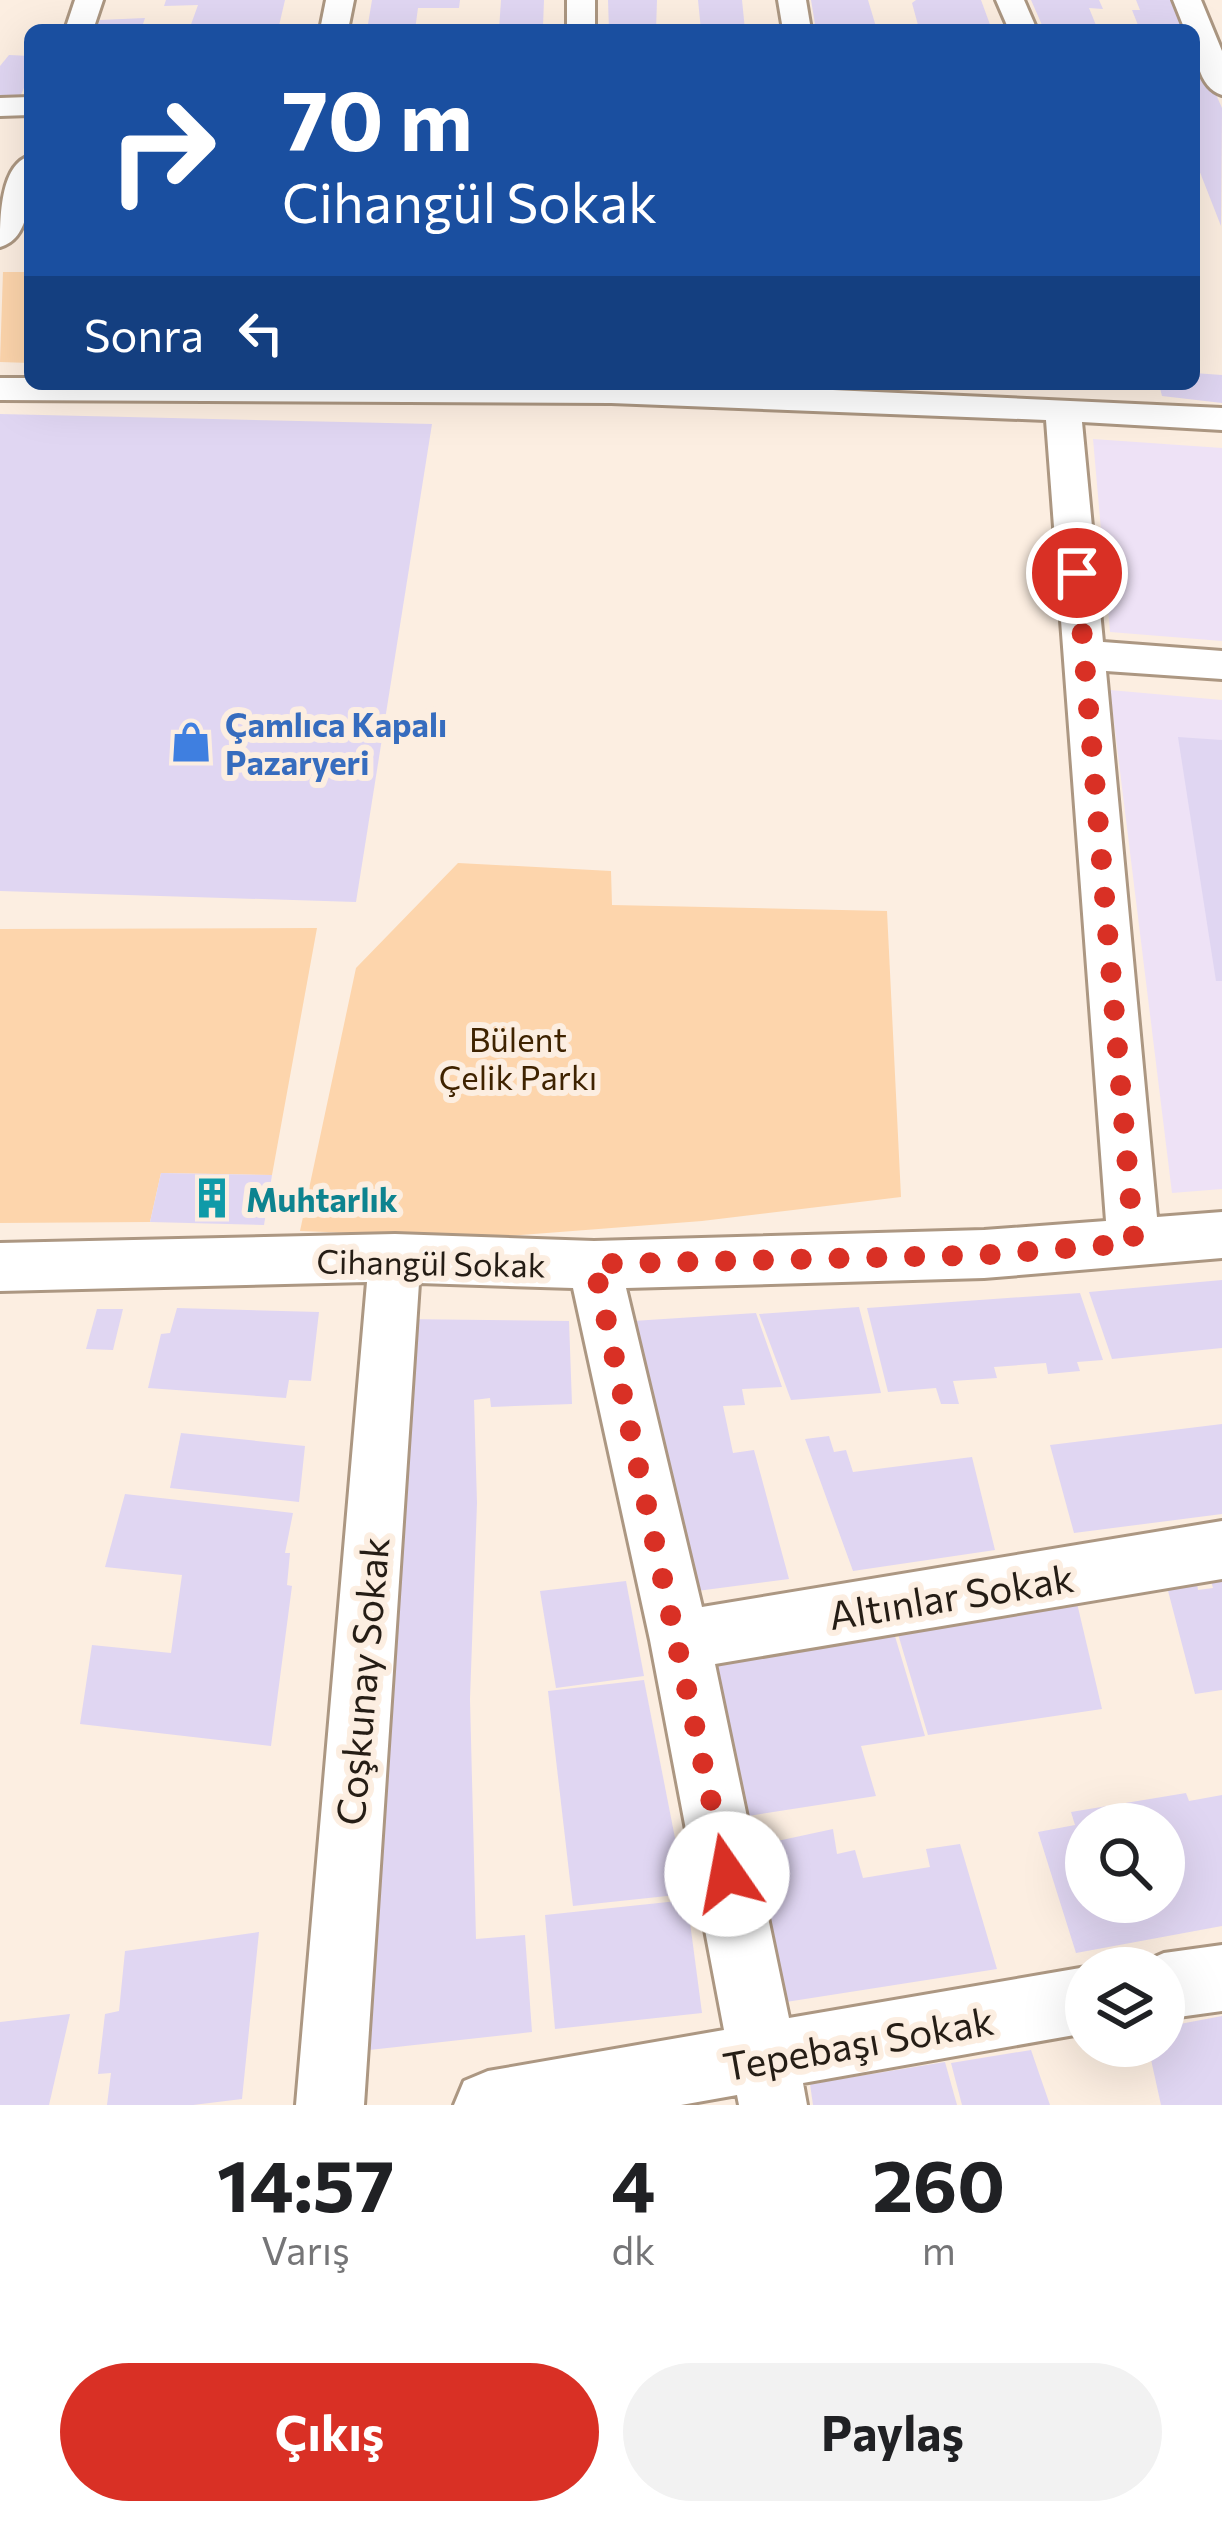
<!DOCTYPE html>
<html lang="tr">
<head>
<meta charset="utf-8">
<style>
	:root { --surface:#fff; --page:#f2f2f2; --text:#202124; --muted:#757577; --accent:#d93025 }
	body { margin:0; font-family:Commissioner,sans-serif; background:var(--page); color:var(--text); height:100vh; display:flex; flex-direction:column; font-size:45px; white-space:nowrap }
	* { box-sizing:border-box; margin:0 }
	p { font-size:39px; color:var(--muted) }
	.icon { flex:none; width:66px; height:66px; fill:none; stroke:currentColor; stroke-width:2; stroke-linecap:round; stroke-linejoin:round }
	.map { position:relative; height:2105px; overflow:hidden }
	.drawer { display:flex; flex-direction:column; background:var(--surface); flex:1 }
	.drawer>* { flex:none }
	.top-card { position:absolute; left:24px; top:24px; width:1176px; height:366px; border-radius:18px; box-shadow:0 12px 48px #0002; background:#1a4fa0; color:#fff; overflow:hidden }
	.fabs { position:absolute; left:1065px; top:1803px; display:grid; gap:24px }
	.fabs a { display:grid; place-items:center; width:120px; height:120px; border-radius:50%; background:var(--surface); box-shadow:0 12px 48px #0002; font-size:60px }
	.pin { position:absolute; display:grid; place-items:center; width:102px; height:102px; color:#fff; margin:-51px; border:6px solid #fff; border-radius:50%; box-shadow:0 3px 12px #0007 }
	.me { position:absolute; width:132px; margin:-66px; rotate:348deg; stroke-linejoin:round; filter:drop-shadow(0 0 9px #0008) }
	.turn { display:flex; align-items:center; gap:42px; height:252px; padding:0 60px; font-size:54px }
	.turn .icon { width:156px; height:156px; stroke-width:2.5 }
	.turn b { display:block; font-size:84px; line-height:102px }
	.then { display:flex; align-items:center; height:114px; padding:0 60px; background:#0003; gap:24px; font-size:45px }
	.eta { display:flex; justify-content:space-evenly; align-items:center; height:204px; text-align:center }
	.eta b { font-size:72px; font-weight:700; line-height:84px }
	.primary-button { display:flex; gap:24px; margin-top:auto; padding:24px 60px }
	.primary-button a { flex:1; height:138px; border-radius:72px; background:var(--accent); color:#fff; font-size:48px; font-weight:700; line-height:138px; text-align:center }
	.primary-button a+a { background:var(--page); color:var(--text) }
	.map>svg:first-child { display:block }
	.education { fill:#eee2f6 }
	.green { fill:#fdd5ac }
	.building { fill:#e0d6f2; fill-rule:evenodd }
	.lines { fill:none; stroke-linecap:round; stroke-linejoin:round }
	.minor-casing { stroke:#ac9782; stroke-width:6 }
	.minor { fill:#fff; fill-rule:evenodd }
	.route { stroke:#d93025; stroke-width:21; stroke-dasharray:0 37.8 }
	.labels { text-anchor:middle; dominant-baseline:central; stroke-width:12; stroke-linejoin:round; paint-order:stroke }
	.shop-label { font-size:33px; font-weight:bold; fill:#366cbe; stroke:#fceee1; text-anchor:start }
	.park-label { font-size:33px; fill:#3f2300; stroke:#fceee1 }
	.culture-label { font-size:33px; font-weight:bold; fill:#0d838f; stroke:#fceee1; text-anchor:start }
	.street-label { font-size:33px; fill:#251d15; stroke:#fceee1 }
	.near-street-label { font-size:39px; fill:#251d15; stroke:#fceee1 }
</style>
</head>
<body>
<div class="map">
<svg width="1222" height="2105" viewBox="0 0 1222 2105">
	<rect width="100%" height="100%" fill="#fceee1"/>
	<g class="education">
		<path d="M 1093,439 L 1222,448 L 1222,641 L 1110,632 Z"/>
		<path d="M 1110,690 L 1222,700 L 1222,1189 L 1172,1193 Z"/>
	</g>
	<g class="green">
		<path d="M 3,272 L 30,272 L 30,363 L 0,362 Z"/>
		<path d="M 458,863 L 611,871 L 612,905 L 887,911 L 901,1197 L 702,1221 L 483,1238 L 300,1231 L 356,968 Z"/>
		<path d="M 317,928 L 272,1175 L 161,1173 L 150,1222 L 0,1223 L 0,929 Z"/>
	</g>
	<g class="building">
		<path d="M 166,0 L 285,0 L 278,30 L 189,30 L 198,5 L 164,6 Z"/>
		<path d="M 372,0 L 460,0 L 459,8 L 418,8 L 415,30 L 367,30 Z"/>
		<path d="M 501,0 L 544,0 L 543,26 L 499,30 Z"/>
		<path d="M 608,0 L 657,0 L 656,30 L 609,30 Z"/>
		<path d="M 698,0 L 742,0 L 745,30 L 701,30 Z"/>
		<path d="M 811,0 L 868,0 L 877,30 L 816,30 Z"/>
		<path d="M 916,0 L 981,0 L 992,30 L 931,30 L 929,25 L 918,25 L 912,3 Z"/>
		<path d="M 1031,0 L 1099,0 L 1103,9 L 1089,8 L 1098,30 L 1053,30 L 1042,25 Z"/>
		<path d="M 1136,0 L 1175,0 L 1188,30 L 1140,30 L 1132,10 L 1140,10 Z"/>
		<path d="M 145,18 L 141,30 L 96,30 L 100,20 Z"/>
		<path d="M 1194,45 L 1222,108 L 1221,226 L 1194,157 Z"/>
		<path d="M 9,55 L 30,56 L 30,75 L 18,101 L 0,101 L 0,66 Z"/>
		<path d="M 1194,373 L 1222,375 L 1222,403 L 1162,396 L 1159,384 L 1194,384 Z"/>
		<path d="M 0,414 L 432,424 L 356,902 L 0,891 Z"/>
		<path d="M 1178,737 L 1222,740 L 1222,981 L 1216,981 Z"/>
		<path d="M 161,1173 L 272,1175 L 264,1225 L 150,1222 Z"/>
		<path d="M 1222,1280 L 1222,1348 L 1112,1359 L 1089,1292 Z"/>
		<path d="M 1080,1293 L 1103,1360 L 1077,1362 L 1080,1371 L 1048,1374 L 1046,1363 L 994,1367 L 997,1378 L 953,1381 L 959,1404 L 941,1404 L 936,1388 L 888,1392 L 867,1308 Z"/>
		<path d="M 859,1307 L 881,1393 L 791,1400 L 759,1314 Z"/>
		<path d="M 177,1308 L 319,1312 L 311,1381 L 289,1380 L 286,1398 L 148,1388 L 161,1334 L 170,1333 Z"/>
		<path d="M 97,1309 L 123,1309 L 113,1350 L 86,1349 Z"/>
		<path d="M 756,1313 L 782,1387 L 742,1389 L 745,1405 L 723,1406 L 733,1453 L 754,1450 L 789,1579 L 697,1591 L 633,1321 Z"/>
		<path d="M 399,1319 L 569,1321 L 572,1404 L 491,1407 L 490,1398 L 474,1400 L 477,1503 L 470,1699 L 476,1939 L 525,1935 L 532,2032 L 351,2052 Z"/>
		<path d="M 1222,1424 L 1222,1514 L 1074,1533 L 1050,1445 Z"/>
		<path d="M 181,1433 L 305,1446 L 299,1502 L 170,1488 Z"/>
		<path d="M 829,1436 L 834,1452 L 846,1450 L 853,1472 L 972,1457 L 995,1550 L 853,1571 L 805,1439 Z"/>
		<path d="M 125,1494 L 293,1513 L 285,1553 L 290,1553 L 287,1585 L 292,1586 L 271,1746 L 80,1724 L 92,1645 L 171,1653 L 182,1575 L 105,1567 Z"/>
		<path d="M 1222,1580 L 1222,1690 L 1195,1694 L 1167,1587 L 1197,1583 L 1198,1590 L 1213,1588 L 1211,1581 Z"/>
		<path d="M 626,1581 L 644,1676 L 556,1688 L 540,1591 Z"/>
		<path d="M 1076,1599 L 1102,1709 L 928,1735 L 895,1624 Z"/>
		<path d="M 891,1623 L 925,1736 L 861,1746 L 876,1796 L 742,1817 L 707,1656 Z"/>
		<path d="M 644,1680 L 686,1894 L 573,1906 L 548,1691 Z"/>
		<path d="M 1186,1793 L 1189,1801 L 1222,1795 L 1222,1926 L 1076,1953 L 1038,1832 L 1075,1825 L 1071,1812 ZM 1086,1824 L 1164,1824 L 1164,1902 L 1086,1902 Z"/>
		<path d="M 833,1829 L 837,1854 L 855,1850 L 863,1878 L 930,1867 L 926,1849 L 960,1844 L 997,1969 L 786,2002 L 754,1846 Z"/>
		<path d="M 687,1900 L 702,2013 L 555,2029 L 545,1915 Z"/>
		<path d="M 259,1932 L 242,2099 L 193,2105 L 107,2105 L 111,2073 L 98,2074 L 105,2014 L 119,2011 L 125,1951 Z"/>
		<path d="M 70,2014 L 49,2105 L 0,2105 L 0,2022 Z"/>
		<path d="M 1222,2016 L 1222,2105 L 1161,2105 L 1148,2046 L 1164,2046 L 1164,2027 Z"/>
		<path d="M 1031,2050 L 1050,2105 L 962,2105 L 951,2063 Z"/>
		<path d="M 945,2062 L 957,2105 L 813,2105 L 810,2084 Z"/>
	</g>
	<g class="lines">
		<g class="minor-casing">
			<g id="minor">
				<path d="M 75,0 L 103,0 L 93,30 L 65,30 Z"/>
				<path d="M 326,0 L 354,0 L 348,30 L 320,30 Z"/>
				<rect x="567" y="0" width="28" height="30"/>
				<path d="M 778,0 L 806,0 L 811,30 L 783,30 Z"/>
				<path d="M 996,0 L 1024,0 L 1037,30 L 1009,30 Z"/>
				<path d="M 1173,0 L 1201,0 L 1222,51 L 1222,95 C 1198,88 1194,52 1194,30 L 1185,30 Z"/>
				<path d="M 30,97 L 30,115 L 0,116 L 0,98 Z"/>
				<path d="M 30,156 C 30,184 34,238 0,247 C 0,219 0,164 30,156 Z"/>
				<path d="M 0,378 L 30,378 L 30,384 L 700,384 L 1222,408 L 1222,430 L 1082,422 L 1103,642 L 1222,651 L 1222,679 L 1106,671 L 1157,1217 L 1222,1212 L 1222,1258 L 984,1278 L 626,1288 L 702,1607 L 1222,1521 L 1222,1579 L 715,1664 L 789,2018 L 1086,1967 L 1086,2033 L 803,2083 L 807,2105 L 739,2105 L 737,2095 L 681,2105 L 454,2105 L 464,2081 L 488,2071 L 724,2030 L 650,1640 L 573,1288 L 419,1283 L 364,2105 L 296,2105 L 367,1282 L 0,1291 L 0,1243 L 395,1234 L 594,1241 L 984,1230 L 1106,1221 L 1046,420 L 611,403 L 0,400 Z"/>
				<path d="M 1222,1945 L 1222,2011 L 1164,2019 L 1164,1968 L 1138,1968 L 1141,1963 L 1164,1953 Z"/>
			</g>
		</g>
		<use href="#minor" class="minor"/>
	</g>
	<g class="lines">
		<path class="route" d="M 727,1874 L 594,1264 L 984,1255 L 1134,1243 L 1077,573"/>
	</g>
	<defs>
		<g id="shop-bare" transform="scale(3.24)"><path d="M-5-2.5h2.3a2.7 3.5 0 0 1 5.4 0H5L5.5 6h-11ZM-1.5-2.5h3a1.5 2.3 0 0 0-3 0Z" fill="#3f7fe0" stroke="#fceee1" stroke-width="2.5" paint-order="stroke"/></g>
		<g id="building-bare" transform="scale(3.24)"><path d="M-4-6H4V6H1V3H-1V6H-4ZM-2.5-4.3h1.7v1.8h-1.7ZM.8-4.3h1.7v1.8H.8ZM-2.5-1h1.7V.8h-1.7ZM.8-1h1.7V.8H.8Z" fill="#0f9aa8" stroke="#fceee1" stroke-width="2.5" paint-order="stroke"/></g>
	</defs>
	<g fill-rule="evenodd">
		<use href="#shop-bare" x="191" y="742"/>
		<use href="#building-bare" x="212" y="1198"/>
	</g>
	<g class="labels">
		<g class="shop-label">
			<text x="225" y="723">Çamlıca Kapalı<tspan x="225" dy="38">Pazaryeri</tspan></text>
		</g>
		<g class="park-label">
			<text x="518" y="1038">Bülent<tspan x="518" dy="38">Çelik Parkı</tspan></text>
		</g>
		<g class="culture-label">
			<text x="246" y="1198">Muhtarlık</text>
		</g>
		<g class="street-label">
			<text transform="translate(431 1262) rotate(1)">Cihangül Sokak</text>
		</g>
		<g class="near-street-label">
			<text transform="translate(951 1595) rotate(-9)">Altınlar Sokak</text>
			<text transform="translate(361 1681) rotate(-85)">Coşkunay Sokak</text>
			<text transform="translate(858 2042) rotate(-10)">Tepebaşı Sokak</text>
		</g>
	</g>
</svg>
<div class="fabs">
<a><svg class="icon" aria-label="search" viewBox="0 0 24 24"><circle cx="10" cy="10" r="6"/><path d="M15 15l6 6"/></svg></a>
<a><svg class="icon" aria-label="layers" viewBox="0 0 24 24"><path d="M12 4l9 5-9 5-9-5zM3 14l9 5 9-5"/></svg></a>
</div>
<div class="pin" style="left:1077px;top:573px;background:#d93025"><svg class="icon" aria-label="arrive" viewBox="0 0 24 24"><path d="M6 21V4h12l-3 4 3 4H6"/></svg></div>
<svg class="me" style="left:727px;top:1874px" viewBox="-20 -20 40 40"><circle r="19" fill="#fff"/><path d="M0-13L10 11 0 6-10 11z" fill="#d93025"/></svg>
<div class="top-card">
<div class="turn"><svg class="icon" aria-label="right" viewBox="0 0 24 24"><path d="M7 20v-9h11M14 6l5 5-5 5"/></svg><div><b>70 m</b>Cihangül Sokak</div></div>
<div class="then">Sonra<svg class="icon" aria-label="left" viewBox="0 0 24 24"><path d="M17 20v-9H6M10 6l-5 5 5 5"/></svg></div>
</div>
</div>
<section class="drawer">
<div class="eta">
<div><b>14:57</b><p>Varış</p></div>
<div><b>4</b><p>dk</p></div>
<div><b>260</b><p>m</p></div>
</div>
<div class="primary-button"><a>Çıkış</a><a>Paylaş</a></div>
</section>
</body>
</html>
